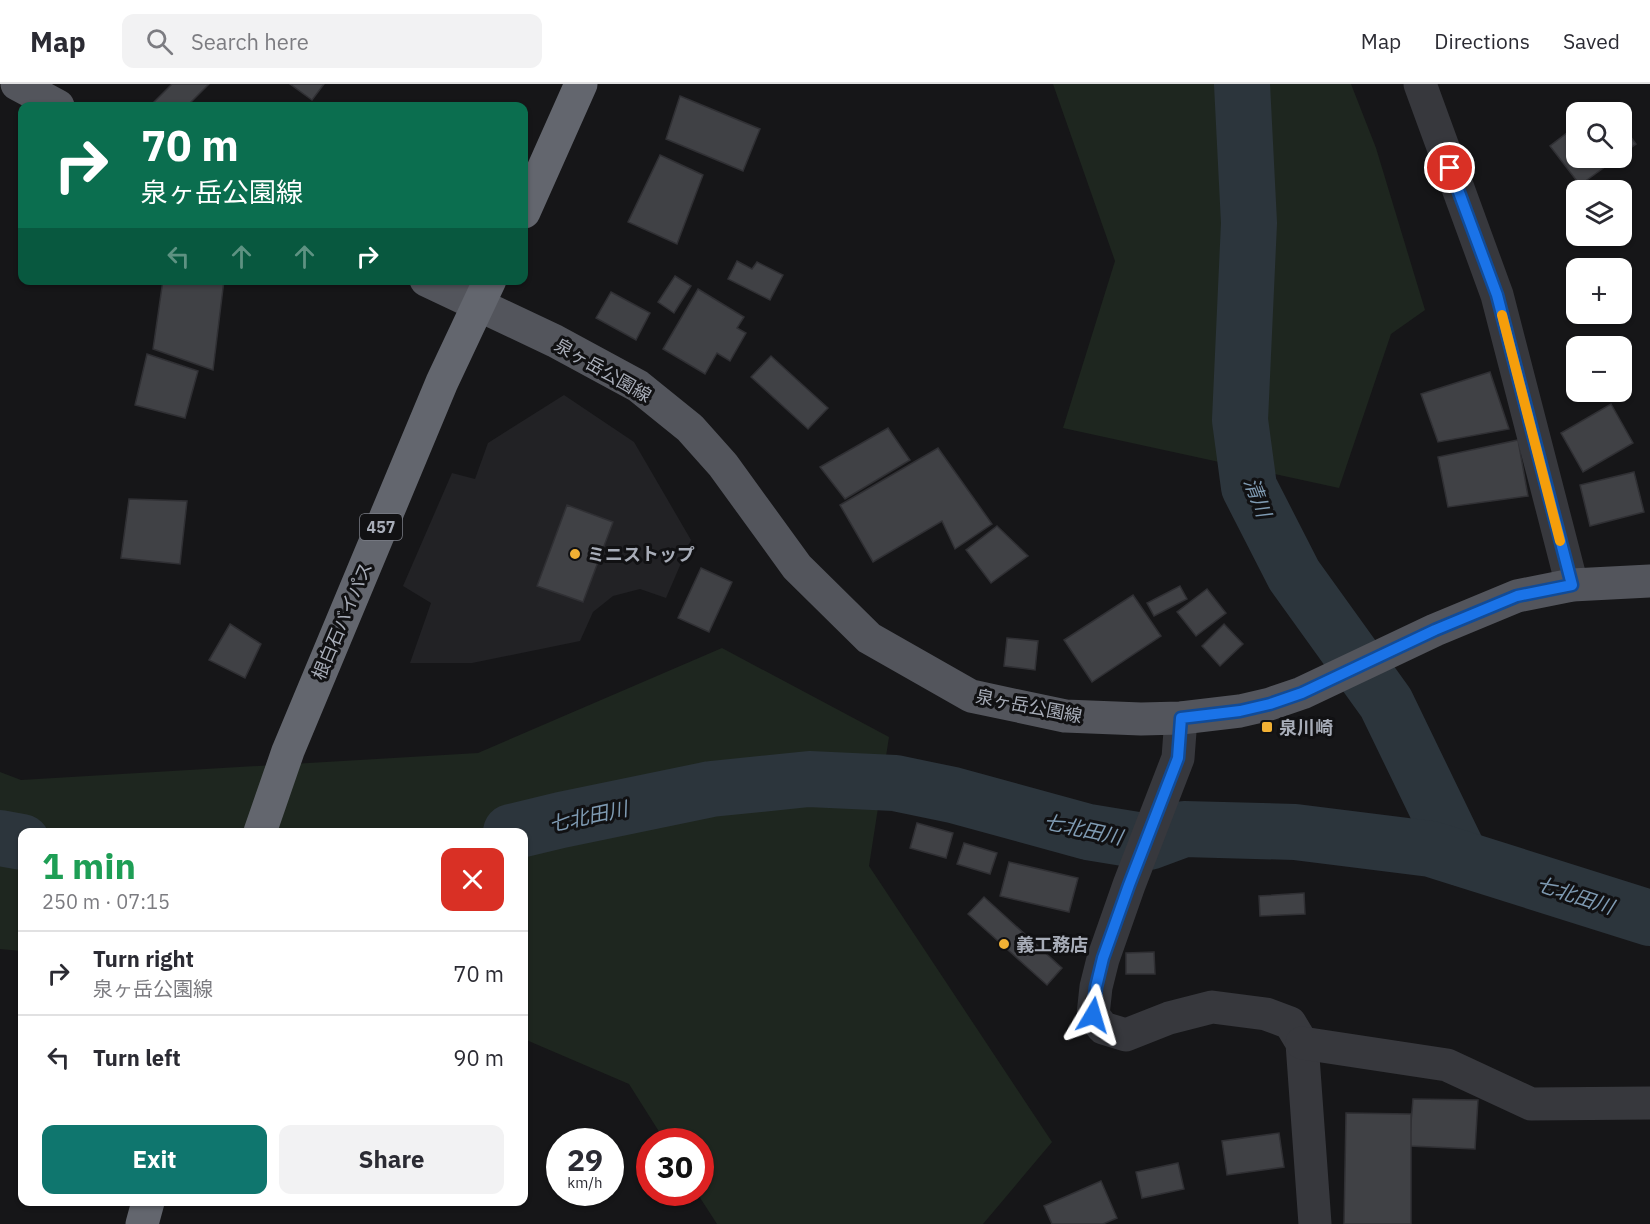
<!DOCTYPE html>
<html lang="en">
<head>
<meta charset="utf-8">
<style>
	:root { --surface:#fff; --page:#f2f2f3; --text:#2b2b33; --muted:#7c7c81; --line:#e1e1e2; --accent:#0f766e }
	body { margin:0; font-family:"IBM Plex Sans","Noto Sans JP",sans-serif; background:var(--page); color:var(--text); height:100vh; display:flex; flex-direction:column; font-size:22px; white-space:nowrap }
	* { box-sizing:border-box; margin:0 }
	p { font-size:20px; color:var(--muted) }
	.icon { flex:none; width:33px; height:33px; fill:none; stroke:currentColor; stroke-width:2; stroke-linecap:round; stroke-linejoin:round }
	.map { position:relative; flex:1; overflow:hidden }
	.side { position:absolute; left:18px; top:744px; width:510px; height:378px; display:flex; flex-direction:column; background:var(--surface); border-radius:12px; box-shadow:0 2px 4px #0004 }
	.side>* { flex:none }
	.banner { position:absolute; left:18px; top:18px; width:510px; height:183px; border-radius:12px; box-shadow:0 2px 4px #0004; background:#0b6e4f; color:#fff; overflow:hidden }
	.controls { position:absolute; left:1566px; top:18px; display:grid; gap:12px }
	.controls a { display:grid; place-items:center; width:66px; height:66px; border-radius:12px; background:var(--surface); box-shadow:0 2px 4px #0004; font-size:30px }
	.speed { position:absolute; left:546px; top:1044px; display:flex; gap:12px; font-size:30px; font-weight:700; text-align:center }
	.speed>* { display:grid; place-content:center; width:78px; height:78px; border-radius:50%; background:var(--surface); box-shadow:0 2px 4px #0004; line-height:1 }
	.speed small { font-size:15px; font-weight:400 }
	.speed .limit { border:9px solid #d22; background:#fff; color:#111 }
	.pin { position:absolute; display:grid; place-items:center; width:51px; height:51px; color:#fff; margin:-26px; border:3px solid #fff; border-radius:50%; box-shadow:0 2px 6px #0007 }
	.me { position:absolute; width:66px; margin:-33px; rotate:7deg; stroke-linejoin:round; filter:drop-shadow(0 0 4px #0008) }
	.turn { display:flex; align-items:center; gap:21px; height:126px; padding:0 24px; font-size:27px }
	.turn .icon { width:78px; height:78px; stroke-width:2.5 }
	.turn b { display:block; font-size:42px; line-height:51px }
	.lanes { display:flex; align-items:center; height:57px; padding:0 24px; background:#0003; justify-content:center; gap:30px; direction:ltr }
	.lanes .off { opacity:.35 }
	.round { display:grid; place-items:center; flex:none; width:63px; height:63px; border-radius:12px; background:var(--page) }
	.headline { display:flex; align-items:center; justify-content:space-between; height:102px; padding:0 24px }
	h1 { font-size:36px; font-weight:700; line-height:45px; color:#1e9e55 }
	.cta { display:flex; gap:12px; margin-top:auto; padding:12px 24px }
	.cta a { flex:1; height:69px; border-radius:12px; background:var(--accent); color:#fff; font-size:24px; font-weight:700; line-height:69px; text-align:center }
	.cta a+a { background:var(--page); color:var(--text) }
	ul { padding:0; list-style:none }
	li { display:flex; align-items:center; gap:18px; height:84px; padding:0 24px; border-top:2px solid var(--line) }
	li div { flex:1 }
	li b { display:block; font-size:22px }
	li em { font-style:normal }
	header { display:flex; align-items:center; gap:36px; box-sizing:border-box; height:84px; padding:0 30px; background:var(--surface); border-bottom:2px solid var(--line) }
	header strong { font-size:28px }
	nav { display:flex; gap:33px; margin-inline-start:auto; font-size:21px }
	.search { width:420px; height:54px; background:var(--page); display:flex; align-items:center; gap:15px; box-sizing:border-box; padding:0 21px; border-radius:12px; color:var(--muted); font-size:22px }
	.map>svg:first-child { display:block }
	.built { fill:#222225 }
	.green { fill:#1e261f }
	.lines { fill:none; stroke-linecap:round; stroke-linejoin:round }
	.river { stroke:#2c353c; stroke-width:56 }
	.building { fill:#404145; stroke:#303034; stroke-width:1.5 }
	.minor { stroke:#37383d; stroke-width:33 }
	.major { stroke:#53555c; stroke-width:33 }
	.highway { stroke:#63666e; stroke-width:33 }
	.route-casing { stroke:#114b97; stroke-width:15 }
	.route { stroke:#1a73e8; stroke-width:10 }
	.slow { stroke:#f59e0b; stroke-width:10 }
	.poi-dot { fill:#f2b134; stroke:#111113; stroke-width:2 }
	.labels { text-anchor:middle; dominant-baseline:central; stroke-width:6; stroke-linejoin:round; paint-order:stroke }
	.shield { fill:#111113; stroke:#7b7e86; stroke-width:1.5 }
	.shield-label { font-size:16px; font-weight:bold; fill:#a8adb8 }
	.street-label { font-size:18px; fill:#a8adb8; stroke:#111113 }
	.poi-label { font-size:18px; font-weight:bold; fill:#a8adb8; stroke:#111113; text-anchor:start }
	.water-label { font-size:20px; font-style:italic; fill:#7f9bb3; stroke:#111113 }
</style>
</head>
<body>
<header>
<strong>Map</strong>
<div class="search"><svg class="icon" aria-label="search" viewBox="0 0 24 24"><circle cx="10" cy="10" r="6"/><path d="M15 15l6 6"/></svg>Search here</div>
<nav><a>Map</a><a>Directions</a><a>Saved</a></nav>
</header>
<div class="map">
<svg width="1650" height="1140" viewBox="0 0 1650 1140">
	<rect width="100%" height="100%" fill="#161618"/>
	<path class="built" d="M 564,311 L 634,358 L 691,456 L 666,514 L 640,505 L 613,512 L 593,528 L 580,557 L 472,579 L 410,579 L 431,519 L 403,502 L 452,389 L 475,395 L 488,359 Z"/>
	<g class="green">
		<path d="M 1053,0 L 1351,0 L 1376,64 L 1425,226 L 1391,250 L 1339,404 L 1063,344 L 1115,177 Z"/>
		<path d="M 722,564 L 889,653 L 869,782 L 1052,1058 L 983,1140 L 717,1140 L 697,1109 L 700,1108 L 700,1058 L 665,1057 L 629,1000 L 524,955 L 524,748 L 22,748 L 22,867 L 0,865 L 0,688 L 21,696 L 478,669 Z"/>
	</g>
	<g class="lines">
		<g class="river">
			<path d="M 1242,0 L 1249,139 L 1240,336 L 1249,403 L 1294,491 L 1386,619 L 1461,774"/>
			<path d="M 511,748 L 561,736 L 711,705 L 809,695 L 895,699 L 953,711 L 1088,748 L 1149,758 L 1184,745 L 1295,748 L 1431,765 L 1650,834"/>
			<path d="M 0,754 L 22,758"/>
		</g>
	</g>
	<g class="building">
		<path d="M 172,0 L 209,0 L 187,22 L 154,22 L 152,20 Z"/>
		<path d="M 290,0 L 324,0 L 312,16 Z"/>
		<path d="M 680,12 L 760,45 L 743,87 L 666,55 Z"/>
		<path d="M 1622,41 L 1636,60 L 1622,70 Z"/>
		<path d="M 1576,42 L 1576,74 L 1617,74 L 1580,101 L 1550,62 Z"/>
		<path d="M 660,71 L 703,91 L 677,160 L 628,138 Z"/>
		<path d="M 737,177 L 752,185 L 757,178 L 783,191 L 770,216 L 728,195 Z"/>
		<path d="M 675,192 L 691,202 L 674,229 L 658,218 Z"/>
		<path d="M 163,196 L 224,196 L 213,286 L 153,265 Z"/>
		<path d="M 698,205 L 744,233 L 737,244 L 746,249 L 730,277 L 717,269 L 705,290 L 663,265 Z"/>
		<path d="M 611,208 L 650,229 L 636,256 L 596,234 Z"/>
		<path d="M 147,270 L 198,287 L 185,334 L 135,321 Z"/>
		<path d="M 771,272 L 828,324 L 808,345 L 751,293 Z"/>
		<path d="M 1490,288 L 1509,345 L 1438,358 L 1421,310 Z"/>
		<path d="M 1611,320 L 1633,359 L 1583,388 L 1561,349 Z"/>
		<path d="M 888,344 L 910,376 L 845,415 L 820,383 Z"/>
		<path d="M 1518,356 L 1528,412 L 1448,423 L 1438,373 Z"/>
		<path d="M 938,364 L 992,440 L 955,465 L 942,437 L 873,478 L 840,421 Z"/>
		<path d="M 1634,388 L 1644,428 L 1590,442 L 1580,401 Z"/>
		<path d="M 129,415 L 187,417 L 180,480 L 121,474 Z"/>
		<path d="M 567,421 L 613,438 L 583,518 L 537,502 Z"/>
		<path d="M 997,442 L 1028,472 L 991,499 L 966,466 Z"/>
		<path d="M 701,484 L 732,498 L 709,548 L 678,534 Z"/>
		<path d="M 1180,502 L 1187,515 L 1154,532 L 1147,519 Z"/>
		<path d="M 1207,505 L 1226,529 L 1196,552 L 1177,528 Z"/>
		<path d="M 1133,511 L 1161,552 L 1092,598 L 1064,556 Z"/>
		<path d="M 230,540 L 261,560 L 245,594 L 209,576 Z"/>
		<path d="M 1224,540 L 1243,560 L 1220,582 L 1202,562 Z"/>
		<path d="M 1007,554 L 1038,557 L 1035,586 L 1004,582 Z"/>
		<path d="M 917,739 L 953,749 L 946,774 L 910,764 Z"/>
		<path d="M 964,759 L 997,769 L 990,790 L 957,780 Z"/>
		<path d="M 1009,778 L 1078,794 L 1069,828 L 1000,812 Z"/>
		<path d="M 1304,809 L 1305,830 L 1260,832 L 1259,812 Z"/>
		<path d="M 984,813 L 1062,884 L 1047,901 L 968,830 Z"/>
		<path d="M 1154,868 L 1155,890 L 1126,890 L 1126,869 Z"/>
		<path d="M 1413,1015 L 1478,1016 L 1475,1065 L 1409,1062 Z"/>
		<path d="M 1346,1029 L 1411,1030 L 1411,1140 L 1344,1140 Z"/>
		<path d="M 1279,1049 L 1284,1083 L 1227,1091 L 1222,1057 Z"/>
		<path d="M 1178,1079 L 1184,1105 L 1142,1114 L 1136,1088 Z"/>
		<path d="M 1101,1097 L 1117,1134 L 1103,1140 L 1052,1140 L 1044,1122 Z"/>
	</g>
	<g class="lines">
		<g class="minor">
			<path d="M 1420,0 L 1497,211 L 1572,501"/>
			<path d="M 1181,634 L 1178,674 L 1129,801 L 1103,875 L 1096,903 L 1093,931 L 1103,944 L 1126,951 L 1169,934 L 1212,923 L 1266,930 L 1290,939 L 1302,959 L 1315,1140"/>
			<path d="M 1302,959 L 1447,981 L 1531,1020 L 1650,1019"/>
		</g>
		<g class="major">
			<path d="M 17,0 L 58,22"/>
			<path d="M 426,196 L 555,257 L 638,302 L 690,344 L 723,381 L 797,483 L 869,554 L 971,612 L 1065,632 L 1141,635 L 1181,634 L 1240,627 L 1270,620 L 1302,609 L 1435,546 L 1517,512 L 1572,501 L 1650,497"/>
		</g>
		<g class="highway">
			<path d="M 524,128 L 581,0"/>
			<path d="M 260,748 L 288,667 L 442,298 L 490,196"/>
			<path d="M 142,1140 L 148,1118"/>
		</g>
	</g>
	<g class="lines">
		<g class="route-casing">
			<path id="route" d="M 1093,931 L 1096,903 L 1103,874 L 1129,801 L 1178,674 L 1181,634 L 1240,627 L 1270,620 L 1302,609 L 1435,546 L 1517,512 L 1572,501 L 1497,211 L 1450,84"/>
		</g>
		<use href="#route" class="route"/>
		<path class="slow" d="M 1502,231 L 1560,457"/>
	</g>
	<g class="poi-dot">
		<circle cx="575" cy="470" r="6"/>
		<rect x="1261" y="637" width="12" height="12" rx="3"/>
		<circle cx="1004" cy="860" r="6"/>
	</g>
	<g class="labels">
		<rect class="shield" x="360" y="430" width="42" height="26" rx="4.5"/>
		<g class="shield-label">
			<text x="381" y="443">457</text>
		</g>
		<g class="street-label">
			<text transform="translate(603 286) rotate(30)">泉ヶ岳公園線</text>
			<text transform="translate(342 537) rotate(-67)">根白石バイパス</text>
			<text transform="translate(1029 622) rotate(11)">泉ヶ岳公園線</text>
		</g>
		<g class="poi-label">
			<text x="587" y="470">ミニストップ</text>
			<text x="1279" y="643">泉川崎</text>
			<text x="1016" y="860">義工務店</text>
		</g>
		<g class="water-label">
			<text transform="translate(1258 413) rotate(69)">清川</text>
			<text transform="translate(588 732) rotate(-12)">七北田川</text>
			<text transform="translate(1083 745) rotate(12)">七北田川</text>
			<text transform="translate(1575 811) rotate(18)">七北田川</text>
		</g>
	</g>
</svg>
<div class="controls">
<a><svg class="icon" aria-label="search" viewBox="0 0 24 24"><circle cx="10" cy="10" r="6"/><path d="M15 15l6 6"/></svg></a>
<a><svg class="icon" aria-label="layers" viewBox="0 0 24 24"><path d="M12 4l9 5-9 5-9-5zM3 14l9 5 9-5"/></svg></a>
<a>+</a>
<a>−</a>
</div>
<div class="speed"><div>29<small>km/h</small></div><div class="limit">30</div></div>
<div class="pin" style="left:1450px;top:84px;background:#d93025"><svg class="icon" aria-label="arrive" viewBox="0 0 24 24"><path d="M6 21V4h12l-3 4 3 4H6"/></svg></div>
<svg class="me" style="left:1093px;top:931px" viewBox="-20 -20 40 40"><path d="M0-17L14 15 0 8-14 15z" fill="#1a73e8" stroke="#fff" stroke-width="4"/></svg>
<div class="banner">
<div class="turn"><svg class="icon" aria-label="right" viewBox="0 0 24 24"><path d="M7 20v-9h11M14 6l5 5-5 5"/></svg><div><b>70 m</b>泉ヶ岳公園線</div></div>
<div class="lanes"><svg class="icon off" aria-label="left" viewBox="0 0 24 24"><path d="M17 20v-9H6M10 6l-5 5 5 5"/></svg><svg class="icon off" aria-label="ahead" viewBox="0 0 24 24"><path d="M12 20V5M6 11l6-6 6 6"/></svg><svg class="icon off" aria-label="ahead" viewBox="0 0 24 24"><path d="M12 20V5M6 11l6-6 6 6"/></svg><svg class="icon" aria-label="right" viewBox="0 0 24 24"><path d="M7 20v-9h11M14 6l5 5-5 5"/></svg></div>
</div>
<section class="side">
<div class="headline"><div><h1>1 min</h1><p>250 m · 07:15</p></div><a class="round" style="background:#d93025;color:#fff"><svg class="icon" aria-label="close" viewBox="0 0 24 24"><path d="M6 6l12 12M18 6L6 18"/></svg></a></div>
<ul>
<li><svg class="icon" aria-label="right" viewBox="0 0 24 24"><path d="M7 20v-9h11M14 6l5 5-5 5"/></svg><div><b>Turn right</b><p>泉ヶ岳公園線</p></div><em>70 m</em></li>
<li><svg class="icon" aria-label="left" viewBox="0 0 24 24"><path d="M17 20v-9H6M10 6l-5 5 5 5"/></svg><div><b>Turn left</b></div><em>90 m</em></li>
</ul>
<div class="cta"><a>Exit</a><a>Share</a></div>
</section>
</div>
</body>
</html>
